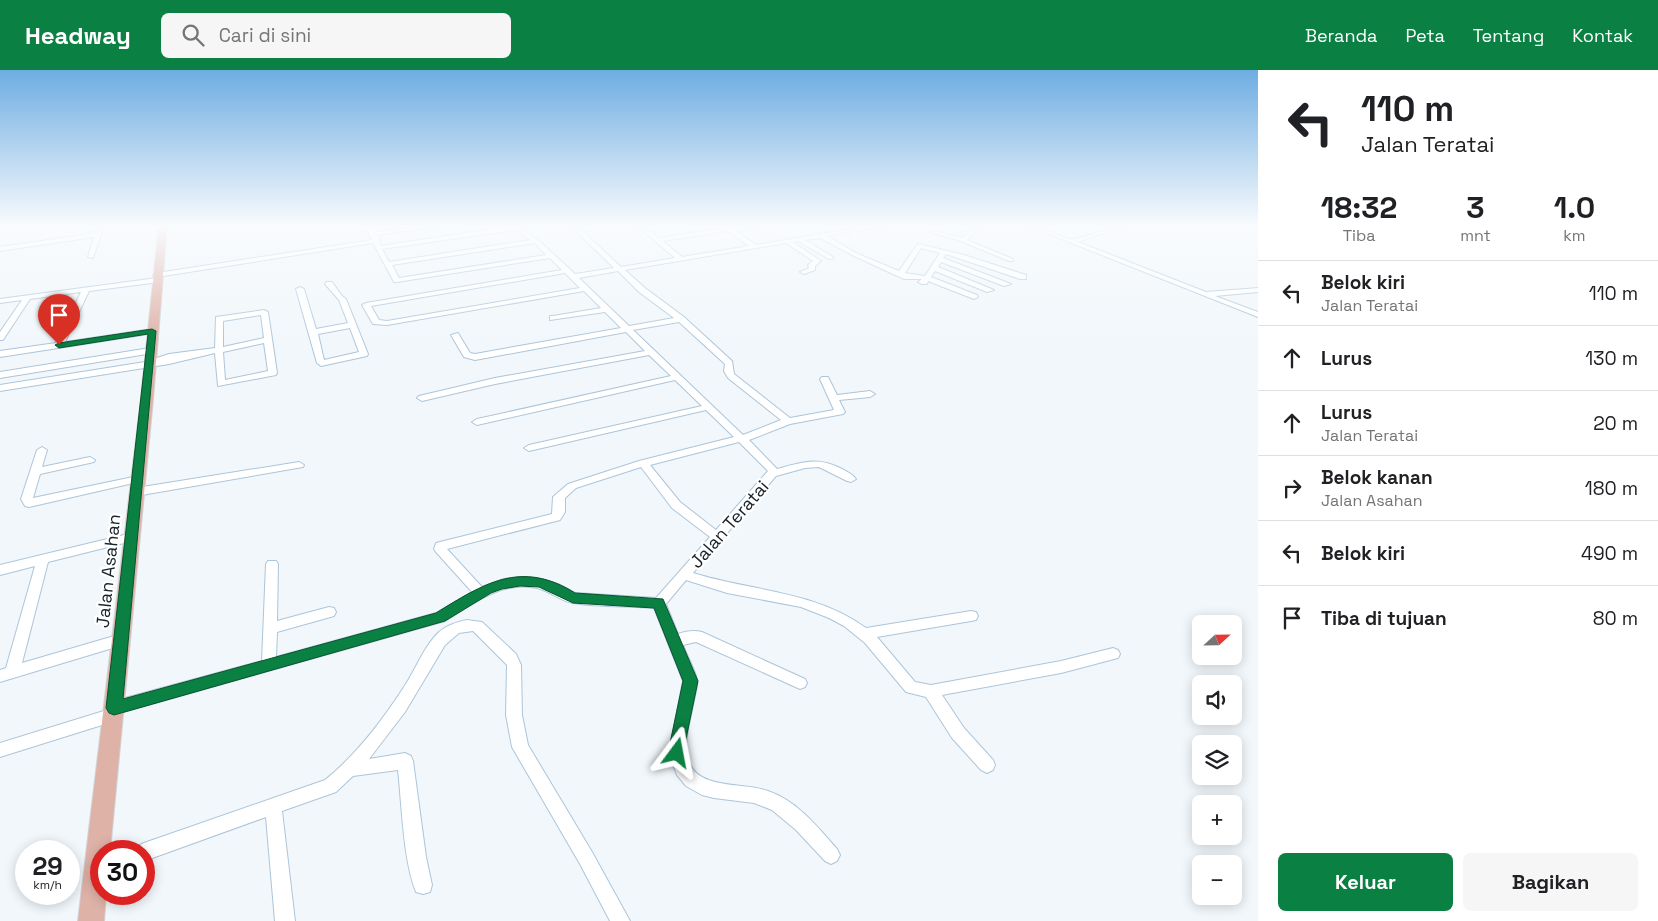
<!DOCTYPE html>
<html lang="id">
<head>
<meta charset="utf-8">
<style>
	:root { --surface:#fff; --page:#f6f6f6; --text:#202124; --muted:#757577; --line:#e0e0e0; --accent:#0b8043 }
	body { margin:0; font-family:"Space Grotesk",sans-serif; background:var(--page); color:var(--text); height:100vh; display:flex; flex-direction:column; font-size:19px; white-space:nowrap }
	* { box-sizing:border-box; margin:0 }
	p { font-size:16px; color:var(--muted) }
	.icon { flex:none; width:28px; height:28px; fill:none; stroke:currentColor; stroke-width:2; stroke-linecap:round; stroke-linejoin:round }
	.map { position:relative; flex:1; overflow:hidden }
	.sheet { display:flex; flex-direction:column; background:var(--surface); width:400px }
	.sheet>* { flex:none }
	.hud { background:#fff; color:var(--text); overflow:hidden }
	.needle { width:32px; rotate:68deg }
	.controls { position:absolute; left:1192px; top:545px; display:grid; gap:10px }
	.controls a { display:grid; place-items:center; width:50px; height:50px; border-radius:8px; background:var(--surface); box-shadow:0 2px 12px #0003; font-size:25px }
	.speed { position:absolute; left:15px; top:770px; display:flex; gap:10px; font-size:25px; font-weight:700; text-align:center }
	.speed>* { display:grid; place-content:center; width:65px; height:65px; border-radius:50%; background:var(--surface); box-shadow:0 2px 12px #0003; line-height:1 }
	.speed small { font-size:12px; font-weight:400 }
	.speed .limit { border:8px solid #d22; background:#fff; color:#111 }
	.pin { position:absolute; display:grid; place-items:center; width:42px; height:42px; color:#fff; margin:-51px -21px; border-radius:50% 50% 50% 0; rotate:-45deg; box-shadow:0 0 5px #0007 }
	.pin .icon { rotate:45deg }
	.me { position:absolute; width:55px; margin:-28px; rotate:13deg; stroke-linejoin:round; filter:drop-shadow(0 0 4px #0008) }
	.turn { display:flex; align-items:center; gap:18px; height:105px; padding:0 20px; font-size:22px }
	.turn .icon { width:65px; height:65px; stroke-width:2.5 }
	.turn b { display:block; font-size:35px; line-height:42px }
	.eta { display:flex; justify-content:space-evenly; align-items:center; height:85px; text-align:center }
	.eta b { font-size:30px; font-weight:800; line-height:35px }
	.button { display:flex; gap:10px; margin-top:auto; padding:10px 20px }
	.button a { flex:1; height:58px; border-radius:8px; background:var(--accent); color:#fff; font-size:20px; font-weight:800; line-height:58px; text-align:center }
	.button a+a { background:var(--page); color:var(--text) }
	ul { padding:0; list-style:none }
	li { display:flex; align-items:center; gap:15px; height:65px; padding:0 20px; border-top:1px solid var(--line) }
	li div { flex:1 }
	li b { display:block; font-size:19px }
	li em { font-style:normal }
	header { display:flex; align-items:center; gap:30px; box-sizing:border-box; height:70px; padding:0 25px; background:var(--accent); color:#fff }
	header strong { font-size:24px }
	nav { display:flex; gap:28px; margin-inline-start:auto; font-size:18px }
	.search { width:350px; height:45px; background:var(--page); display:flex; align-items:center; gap:12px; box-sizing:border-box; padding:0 18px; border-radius:8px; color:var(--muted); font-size:19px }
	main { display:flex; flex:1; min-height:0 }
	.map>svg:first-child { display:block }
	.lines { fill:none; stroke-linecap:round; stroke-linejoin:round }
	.minor-casing { stroke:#acc5da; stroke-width:2 }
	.major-casing { stroke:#d1d3d5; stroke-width:2 }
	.minor { fill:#fff; fill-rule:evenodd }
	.major { fill:#dfb2a8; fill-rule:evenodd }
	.route { fill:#0b8043; stroke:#07532c }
	.labels { text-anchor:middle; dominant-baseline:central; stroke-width:4.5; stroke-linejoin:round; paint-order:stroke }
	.street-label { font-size:18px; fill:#19232b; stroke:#fff }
</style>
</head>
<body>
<header>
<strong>Headway</strong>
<div class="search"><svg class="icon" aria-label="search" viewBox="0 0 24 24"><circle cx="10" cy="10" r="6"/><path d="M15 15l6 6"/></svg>Cari di sini</div>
<nav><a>Beranda</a><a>Peta</a><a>Tentang</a><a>Kontak</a></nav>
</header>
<main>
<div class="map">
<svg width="1258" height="851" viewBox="0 0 1258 851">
	<rect width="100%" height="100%" fill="#f1f7fb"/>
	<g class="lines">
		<g class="minor-casing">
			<g id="minor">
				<path d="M 98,155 L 104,155 L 93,188 L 88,187 L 94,167 L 0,181 L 0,177 L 95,163 Z"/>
				<path d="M 365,155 L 371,155 L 376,162 L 426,155 L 441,155 L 378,165 L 381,176 L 516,155 L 538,170 L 575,204 L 614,198 L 570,155 L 576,155 L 621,197 L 675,188 L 636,155 L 643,155 L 659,168 L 724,158 L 723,157 L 726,155 L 731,157 L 763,155 L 735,160 L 756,175 L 875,155 L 888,155 L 827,166 L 858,184 L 899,201 L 917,175 L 919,174 L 964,185 L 1026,205 L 1026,209 L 1020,209 L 946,184 L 943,188 L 1011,214 L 1004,216 L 941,192 L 938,197 L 994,220 L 987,222 L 935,201 L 931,207 L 977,225 L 978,227 L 974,229 L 928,211 L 927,214 L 922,214 L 918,212 L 922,209 L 904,209 L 854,186 L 820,168 L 805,170 L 833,187 L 833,189 L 829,189 L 798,171 L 793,172 L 821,191 L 815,196 L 815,200 L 804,204 L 800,202 L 809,198 L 808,195 L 813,191 L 786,173 L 625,200 L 645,218 L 684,247 L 732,291 L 734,304 L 790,348 L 834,340 L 820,309 L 822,307 L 828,307 L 837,325 L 870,321 L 875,324 L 870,327 L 839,330 L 845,342 L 843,344 L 790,354 L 749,370 L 777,399 C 800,393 817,386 840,398 C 846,401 852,404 856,409 L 851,412 L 847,411 L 819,397 L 805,398 L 776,406 L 693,503 C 751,521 816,521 866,558 L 971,541 L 976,542 L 978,546 L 976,550 L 971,551 L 877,567 L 915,612 L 931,615 L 1061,591 L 1113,578 L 1118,580 L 1120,584 L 1118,588 L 1061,603 L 942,625 L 964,658 L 993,690 L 995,695 L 993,700 L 987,703 L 981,700 L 952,668 L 926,627 L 906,622 L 865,573 L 844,556 L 829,548 L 801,537 L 727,523 L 686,510 L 666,534 L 678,564 C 686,561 694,560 702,562 L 805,609 L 807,613 L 805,617 L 800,619 L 696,572 L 683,575 C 687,586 695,599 697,610 C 698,615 696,621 695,625 C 692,644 681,676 689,693 C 701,720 743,712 768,721 C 797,731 817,756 837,779 L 840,785 L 837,791 L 831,794 L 825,791 L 796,760 L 772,740 L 754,733 L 714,728 L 702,725 L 686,716 L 677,705 L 669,683 L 683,611 L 654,538 C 629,536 597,537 573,533 C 560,531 550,521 537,518 C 503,510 472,534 445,551 L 120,643 L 118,650 L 0,687 L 0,673 L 107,640 L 109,633 L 114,631 L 262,591 L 266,494 L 268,491 L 276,491 L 278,494 L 277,551 L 329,537 L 334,538 L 336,542 L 334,546 L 277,562 L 276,587 L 436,543 L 472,522 L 436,482 L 434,479 L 436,473 L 552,444 L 553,427 L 568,414 L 639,391 L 734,367 L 706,340 L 529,381 L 524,378 L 529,375 L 702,336 L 675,310 L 477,355 L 472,352 L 477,349 L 671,306 L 649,285 L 495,314 L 422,331 L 417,328 L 419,326 L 495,308 L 645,281 L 626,262 L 475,290 L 464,287 L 451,265 L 458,263 L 470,283 L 475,284 L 621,258 L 605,242 L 550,250 L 550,246 L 553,246 L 601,238 L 584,221 L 387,255 L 373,254 L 362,235 L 366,233 L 562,200 L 550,188 L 397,212 L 394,212 L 373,173 L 157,207 L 153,205 L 157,203 L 372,170 ZM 515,160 L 530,170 L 389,192 L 382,179 ZM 728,161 L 749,176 L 682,187 L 663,171 ZM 535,173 L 546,185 L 399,208 L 392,195 ZM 921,178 L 940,183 L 925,206 L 905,203 ZM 618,201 L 639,222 L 674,248 L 629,256 L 579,208 ZM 565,203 L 580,218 L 387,251 L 379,250 L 371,236 ZM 679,252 L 725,294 L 724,301 L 728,308 L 781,350 L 743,365 L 633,260 ZM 739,372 L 768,401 L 716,460 L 680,432 L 650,395 ZM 641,397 L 672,438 L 710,467 L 656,528 L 575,523 L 558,514 L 536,508 L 520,507 L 504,509 L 482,517 L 447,479 L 560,450 L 565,442 L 565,428 L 576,418 Z"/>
				<path d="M 975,155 L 981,155 L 967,170 L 1013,189 L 1013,191 L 1009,191 L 958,170 L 929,162 L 932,160 L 962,168 Z"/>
				<path d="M 1026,155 C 1042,155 1055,166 1070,169 C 1080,171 1111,155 1127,155 L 1078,172 L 1206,222 L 1258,218 L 1258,222 L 1215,226 L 1258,242 L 1258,247 Z"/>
				<path d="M 157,208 L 160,208 L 160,212 L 89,221 L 65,272 L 152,259 L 155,259 L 155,263 L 0,287 L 0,281 L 56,273 L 81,222 L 30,229 L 3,270 L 0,270 L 0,262 L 22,230 L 0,233 L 0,229 Z"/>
				<path d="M 326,212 L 332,212 L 342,226 L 346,229 L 368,284 L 367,286 L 321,296 L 317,293 L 296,219 L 300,217 L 304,219 L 316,259 L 348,253 L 339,230 L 325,214 ZM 350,258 L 359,282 L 324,290 L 318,264 Z"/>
				<path d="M 264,240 L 268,242 L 277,303 L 276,305 L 218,316 L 215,283 L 169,294 L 0,321 L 0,315 L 145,292 L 169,284 L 215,278 L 216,247 ZM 261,245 L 264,268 L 223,277 L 223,251 ZM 264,273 L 268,301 L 225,310 L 223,282 Z"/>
				<path d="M 150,278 L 154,281 L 153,283 L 0,308 L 0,302 Z"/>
				<path d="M 42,377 L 47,380 L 42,397 L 90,387 L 95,390 L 94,392 L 40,404 L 33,428 L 138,406 L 143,409 L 138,412 L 29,437 L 25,436 L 21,429 L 37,380 Z"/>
				<path d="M 299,392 L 304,395 L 303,397 L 136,426 L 130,422 L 136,418 Z"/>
				<path d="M 132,463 L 136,464 L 138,467 L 136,470 L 48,492 L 22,593 L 121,564 L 126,566 L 128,570 L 126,574 L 0,612 L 0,600 L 6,598 L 35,496 L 0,505 L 0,495 Z"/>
				<path d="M 467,550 L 482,552 L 516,584 L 521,595 L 522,645 L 528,675 L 592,782 L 630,851 L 610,851 L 580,794 L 512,677 L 506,645 L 507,595 L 473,561 L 459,563 L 445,575 L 405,642 L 369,689 L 405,683 L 411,686 L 413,691 L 426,787 L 432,815 L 430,822 L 423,824 L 416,822 C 403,790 402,735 398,700 L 353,706 L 336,722 L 282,741 L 295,851 L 275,851 L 266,747 L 144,791 L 144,781 L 135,781 L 138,776 L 144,773 L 325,710 C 356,685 382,651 404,617 C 416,599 424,576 439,562 C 447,555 457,552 467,550 Z"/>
			</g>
		</g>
		<g class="major-casing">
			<path id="major" d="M 159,155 L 167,155 L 153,329 L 110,781 L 101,781 L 101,824 L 106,824 L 104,851 L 78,851 L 141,329 Z"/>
		</g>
		<use href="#minor" class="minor"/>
		<use href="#major" class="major"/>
	</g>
	<linearGradient id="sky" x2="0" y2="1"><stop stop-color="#6eade2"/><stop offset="0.57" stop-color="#f9fbfd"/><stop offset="1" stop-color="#f9fbfd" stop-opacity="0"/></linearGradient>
	<rect width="1258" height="274" fill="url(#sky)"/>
	<path class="route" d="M 152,259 L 156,261 L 123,629 L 436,543 C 483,514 521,489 575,523 L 663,529 L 698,611 L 682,688 L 677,690 L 671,688 L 668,683 L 683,611 L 654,538 L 573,533 L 539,517 L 520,516 L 502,519 L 491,523 L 445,551 L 114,645 L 109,643 L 106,638 L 148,264 L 59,278 L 55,275 L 59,273 Z"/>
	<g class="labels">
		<g class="street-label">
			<text transform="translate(729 454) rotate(-49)">Jalan Teratai</text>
			<text transform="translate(108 501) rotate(-84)">Jalan Asahan</text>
		</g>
	</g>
</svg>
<div class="controls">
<a><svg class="needle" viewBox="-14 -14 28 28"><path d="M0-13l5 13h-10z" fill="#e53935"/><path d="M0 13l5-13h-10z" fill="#757577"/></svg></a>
<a><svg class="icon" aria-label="sound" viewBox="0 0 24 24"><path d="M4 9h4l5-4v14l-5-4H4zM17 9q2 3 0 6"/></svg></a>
<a><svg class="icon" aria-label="layers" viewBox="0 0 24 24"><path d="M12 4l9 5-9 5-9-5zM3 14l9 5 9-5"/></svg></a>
<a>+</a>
<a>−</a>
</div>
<div class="speed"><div>29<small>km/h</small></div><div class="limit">30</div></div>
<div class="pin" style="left:59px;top:275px;background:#d93025"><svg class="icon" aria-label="arrive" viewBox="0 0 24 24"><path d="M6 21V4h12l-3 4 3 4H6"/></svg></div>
<svg class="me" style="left:677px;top:683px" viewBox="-20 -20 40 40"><path d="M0-17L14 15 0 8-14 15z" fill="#0b8043" stroke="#fff" stroke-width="4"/></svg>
</div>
<section class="sheet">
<div class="hud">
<div class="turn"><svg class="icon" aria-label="left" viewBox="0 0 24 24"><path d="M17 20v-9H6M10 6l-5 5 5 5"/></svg><div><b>110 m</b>Jalan Teratai</div></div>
</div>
<div class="eta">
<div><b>18:32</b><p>Tiba</p></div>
<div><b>3</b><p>mnt</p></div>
<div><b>1.0</b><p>km</p></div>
</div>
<ul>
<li><svg class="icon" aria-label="left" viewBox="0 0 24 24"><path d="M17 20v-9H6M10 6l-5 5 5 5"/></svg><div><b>Belok kiri</b><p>Jalan Teratai</p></div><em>110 m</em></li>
<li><svg class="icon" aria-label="ahead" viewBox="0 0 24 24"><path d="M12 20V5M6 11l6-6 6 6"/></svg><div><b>Lurus</b></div><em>130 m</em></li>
<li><svg class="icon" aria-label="ahead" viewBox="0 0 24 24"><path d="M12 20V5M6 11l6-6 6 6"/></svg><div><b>Lurus</b><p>Jalan Teratai</p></div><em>20 m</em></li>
<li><svg class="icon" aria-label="right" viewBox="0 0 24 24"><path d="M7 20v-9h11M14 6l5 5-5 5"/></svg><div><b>Belok kanan</b><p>Jalan Asahan</p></div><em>180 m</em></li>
<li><svg class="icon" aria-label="left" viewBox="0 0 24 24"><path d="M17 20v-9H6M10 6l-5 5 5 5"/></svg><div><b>Belok kiri</b></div><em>490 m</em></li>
<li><svg class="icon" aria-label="arrive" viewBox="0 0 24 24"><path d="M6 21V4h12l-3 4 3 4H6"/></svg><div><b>Tiba di tujuan</b></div><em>80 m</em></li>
</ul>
<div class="button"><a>Keluar</a><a>Bagikan</a></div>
</section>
</main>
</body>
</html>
